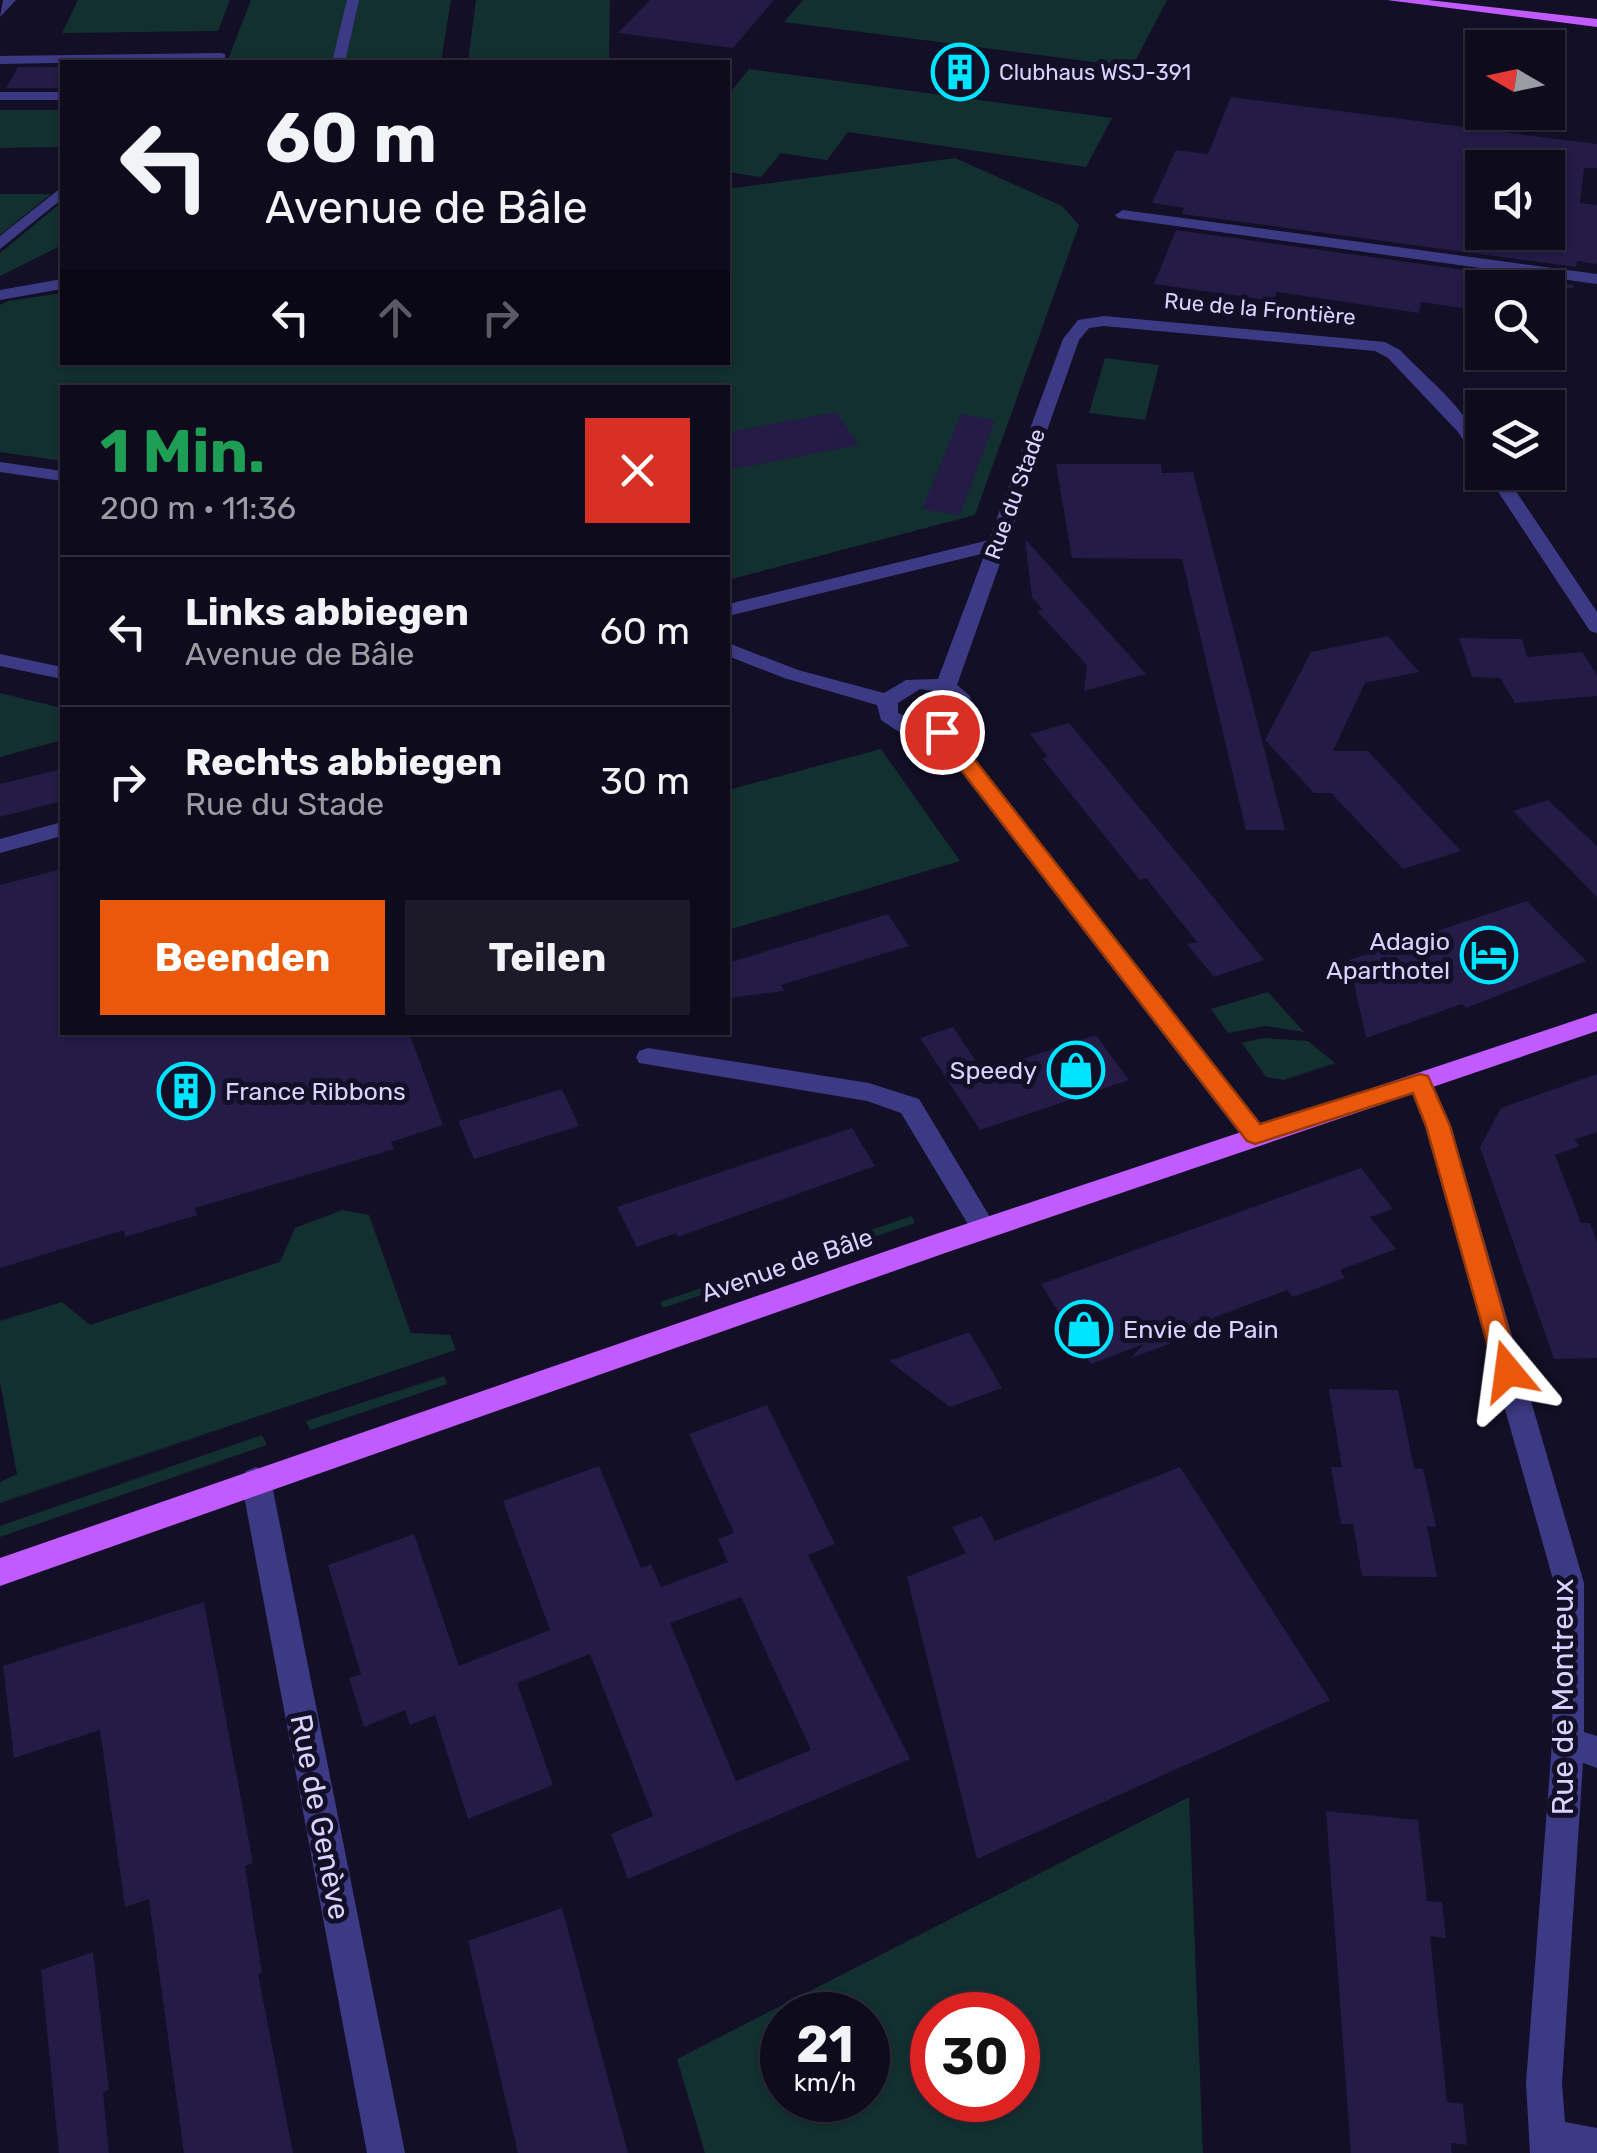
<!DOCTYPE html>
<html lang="de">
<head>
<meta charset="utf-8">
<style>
	:root { --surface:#0e0b1c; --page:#1c1929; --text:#f1f3f6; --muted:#9b9ba3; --line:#2e2b3b; --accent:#ea580c }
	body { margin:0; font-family:Rubik,sans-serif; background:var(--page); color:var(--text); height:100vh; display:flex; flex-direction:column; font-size:38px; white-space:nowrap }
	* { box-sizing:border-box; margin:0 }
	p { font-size:32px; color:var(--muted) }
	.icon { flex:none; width:55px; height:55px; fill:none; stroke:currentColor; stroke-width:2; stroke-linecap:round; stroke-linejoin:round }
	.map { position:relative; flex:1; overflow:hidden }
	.side { position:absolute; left:60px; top:385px; width:670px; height:650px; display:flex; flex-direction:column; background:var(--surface); border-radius:0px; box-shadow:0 2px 8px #0004,0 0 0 2px var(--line) }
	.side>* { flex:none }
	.hud { position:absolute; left:60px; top:60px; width:670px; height:305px; border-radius:0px; box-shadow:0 2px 8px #0004,0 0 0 2px var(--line); background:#0e0b1c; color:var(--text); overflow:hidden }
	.needle { width:65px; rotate:279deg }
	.tools { position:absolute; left:1465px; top:30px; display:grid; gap:20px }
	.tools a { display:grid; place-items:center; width:100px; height:100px; border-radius:0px; background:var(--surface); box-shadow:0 2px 8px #0004,0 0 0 2px var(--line); font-size:50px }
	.speed { position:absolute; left:760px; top:1992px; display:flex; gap:20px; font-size:50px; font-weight:700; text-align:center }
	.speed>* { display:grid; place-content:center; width:130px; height:130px; border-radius:50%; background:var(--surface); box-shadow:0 2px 8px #0004,0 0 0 2px var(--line); line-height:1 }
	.speed small { font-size:25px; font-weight:400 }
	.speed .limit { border:15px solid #d22; background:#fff; color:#111 }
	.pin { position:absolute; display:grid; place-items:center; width:85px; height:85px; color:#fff; margin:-42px; border:5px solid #fff; border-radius:50%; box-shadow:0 2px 10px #0007 }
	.me { position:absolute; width:110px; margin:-55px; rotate:344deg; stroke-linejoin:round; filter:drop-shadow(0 0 8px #0008) }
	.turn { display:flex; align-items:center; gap:35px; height:210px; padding:0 40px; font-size:45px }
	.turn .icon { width:130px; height:130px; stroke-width:2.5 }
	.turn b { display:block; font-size:70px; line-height:85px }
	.lanes { display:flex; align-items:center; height:95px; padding:0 40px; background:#0003; justify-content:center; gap:50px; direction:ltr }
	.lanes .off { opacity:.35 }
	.round { display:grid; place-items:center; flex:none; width:105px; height:105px; border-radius:0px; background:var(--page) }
	.headline { display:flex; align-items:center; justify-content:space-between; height:170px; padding:0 40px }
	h1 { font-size:60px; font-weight:700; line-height:75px; color:#1e9e55 }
	.action { display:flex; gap:20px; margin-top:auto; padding:20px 40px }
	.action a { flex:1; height:115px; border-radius:0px; background:var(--accent); color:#fff; font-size:40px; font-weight:700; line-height:115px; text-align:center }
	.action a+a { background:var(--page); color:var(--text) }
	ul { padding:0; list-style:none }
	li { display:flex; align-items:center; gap:30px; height:150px; padding:0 40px; border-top:2px solid var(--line) }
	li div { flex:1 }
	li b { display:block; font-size:38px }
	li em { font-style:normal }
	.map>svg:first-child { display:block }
	.green { fill:#12302f; fill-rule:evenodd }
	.building { fill:#241b47; fill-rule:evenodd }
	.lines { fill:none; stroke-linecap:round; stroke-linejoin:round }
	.minor { fill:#3d3a85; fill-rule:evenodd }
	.major { fill:#c25bff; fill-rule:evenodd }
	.route { fill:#ea580c; stroke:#983908; stroke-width:2.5 }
	.labels { text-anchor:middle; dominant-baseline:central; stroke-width:10; stroke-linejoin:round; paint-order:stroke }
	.far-poi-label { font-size:22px; fill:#d9d4ff; stroke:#130f26; text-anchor:start }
	.far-street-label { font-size:22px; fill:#d9d4ff; stroke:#130f26 }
	.poi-label { font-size:25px; fill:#d9d4ff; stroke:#130f26; text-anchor:end }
	.street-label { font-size:25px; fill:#d9d4ff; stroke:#130f26 }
	.near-street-label { font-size:30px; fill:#d9d4ff; stroke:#130f26 }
</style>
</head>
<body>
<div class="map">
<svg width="1597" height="2153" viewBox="0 0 1597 2153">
	<rect width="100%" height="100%" fill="#130f26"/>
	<g class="green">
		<path d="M 78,0 L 230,0 L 218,31 L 62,33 Z"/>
		<path d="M 251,0 L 451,0 L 441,62 L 227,62 Z"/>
		<path d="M 476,0 L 610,0 L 609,62 L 468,62 Z"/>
		<path d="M 803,0 L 1167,0 L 1132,67 L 784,22 Z"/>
		<path d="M 749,69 L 1112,118 L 1086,167 L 848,132 L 827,160 L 781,153 L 761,177 L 728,172 L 728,95 Z"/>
		<path d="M 0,110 L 62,110 L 62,147 L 0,148 Z"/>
		<path d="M 955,158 L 1062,206 L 1079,225 L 975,515 L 728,580 L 728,388 L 62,388 L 62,461 L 0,452 L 0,305 L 8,301 L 62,293 L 62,362 L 728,362 L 728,189 Z"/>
		<path d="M 0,194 L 51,194 L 0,235 Z"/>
		<path d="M 62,202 L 62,245 L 0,276 L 0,253 Z"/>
		<path d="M 1105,358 L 1159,365 L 1145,420 L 1089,413 Z"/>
		<path d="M 0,693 L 62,708 L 62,740 L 0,757 Z"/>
		<path d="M 881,749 L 960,861 L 728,930 L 728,790 Z"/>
		<path d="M 1268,992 L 1304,1032 L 1265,1026 L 1228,1033 L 1211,1009 Z"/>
		<path d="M 1263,1038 L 1308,1041 L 1335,1063 L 1284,1080 L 1266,1077 L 1242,1043 Z"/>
		<path d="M 342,1210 L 369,1215 L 411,1333 L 450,1335 L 456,1350 L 0,1503 L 0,1482 L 17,1474 L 0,1382 L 0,1321 L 62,1302 L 90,1325 L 280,1262 L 295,1228 Z"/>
		<path d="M 912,1216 L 915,1223 L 663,1308 L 660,1302 Z"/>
		<path d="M 444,1376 L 447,1384 L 310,1430 L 306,1421 Z"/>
		<path d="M 262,1435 L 267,1445 L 0,1537 L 0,1526 Z"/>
		<path d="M 1189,1797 L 1203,2153 L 705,2153 L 677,2059 ZM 782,2015 L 868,2015 L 868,2100 L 782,2100 ZM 932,2015 L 1018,2015 L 1018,2100 L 932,2100 Z"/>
	</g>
	<g class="building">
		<path d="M 650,0 L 774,0 L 733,48 L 618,33 Z"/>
		<path d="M 18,67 L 62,67 L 62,88 L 6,88 Z"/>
		<path d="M 1231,97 L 1597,144 L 1597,168 L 1584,168 L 1580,203 L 1597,205 L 1597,264 L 1577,261 L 1576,267 L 1182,214 L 1184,208 L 1152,203 L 1176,150 L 1208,154 ZM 1482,168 L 1548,168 L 1548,232 L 1475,232 Z"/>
		<path d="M 1176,230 L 1574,285 L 1573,288 L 1482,288 L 1482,311 L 1421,302 L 1419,313 L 1277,292 L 1273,301 L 1154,284 Z"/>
		<path d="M 836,412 L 859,445 L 728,470 L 728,432 Z"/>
		<path d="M 961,414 L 995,420 L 960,515 L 922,509 Z"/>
		<path d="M 1056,464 L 1161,464 L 1162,473 L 1193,472 L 1285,830 L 1246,830 L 1182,559 L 1072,558 Z"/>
		<path d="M 1025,539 L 1103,626 L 1146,674 L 1084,691 L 1087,665 L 1037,611 L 1043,610 L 1032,597 Z"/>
		<path d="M 1388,636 L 1419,672 L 1365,683 L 1333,751 L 1368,751 L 1461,851 L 1403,869 L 1331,793 L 1314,793 L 1265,740 L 1311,652 Z"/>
		<path d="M 1459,638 L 1522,639 L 1527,657 L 1582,652 L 1597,675 L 1597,696 L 1515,703 L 1500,678 L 1472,677 Z"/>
		<path d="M 1069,723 L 1192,871 L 1264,960 L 1214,977 L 1187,944 L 1197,942 L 1146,878 L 1140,880 L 1042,758 L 1048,757 L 1030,734 Z"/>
		<path d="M 62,769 L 62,801 L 0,817 L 0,784 Z"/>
		<path d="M 1548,800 L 1597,846 L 1597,897 L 1513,811 Z"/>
		<path d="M 62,869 L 62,1032 L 409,1032 L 443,1125 L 391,1142 L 394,1149 L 195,1208 L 197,1215 L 125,1237 L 124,1230 L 0,1268 L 0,885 Z"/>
		<path d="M 1527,901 L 1586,961 L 1466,1008 L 1462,1004 L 1366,1038 L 1349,960 Z"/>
		<path d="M 888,914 L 909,946 L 781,985 L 784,991 L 728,998 L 728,963 Z"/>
		<path d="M 953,1027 L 983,1072 L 1096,1035 L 1129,1080 L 980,1130 L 920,1038 Z"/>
		<path d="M 1597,1074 L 1597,1132 L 1574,1140 L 1580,1146 L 1555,1155 L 1581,1223 L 1590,1223 L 1597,1242 L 1597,1358 L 1554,1359 L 1480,1147 L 1501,1108 Z"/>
		<path d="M 562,1089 L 579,1126 L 474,1159 L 458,1121 Z"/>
		<path d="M 852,1128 L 875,1166 L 678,1237 L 676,1233 L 637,1247 L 617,1207 Z"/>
		<path d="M 1361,1168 L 1393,1209 L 1370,1217 L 1396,1249 L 1340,1270 L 1345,1278 L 1293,1297 L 1287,1290 L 1210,1319 L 1215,1327 L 1131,1358 L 1144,1344 L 1091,1364 L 1041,1284 Z"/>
		<path d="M 969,1332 L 1002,1388 L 950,1407 L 889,1361 Z"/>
		<path d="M 1329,1389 L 1398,1390 L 1414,1468 L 1423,1469 L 1429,1494 L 1436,1527 L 1427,1526 L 1437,1577 L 1362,1576 L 1353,1524 L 1341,1524 L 1331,1467 L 1342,1467 Z"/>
		<path d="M 767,1405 L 835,1544 L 808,1555 L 910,1759 L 628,1879 L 611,1834 L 653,1816 L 590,1654 L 517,1683 L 553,1785 L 468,1819 L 435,1715 L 410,1725 L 405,1710 L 364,1727 L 349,1678 L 361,1674 L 328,1565 L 414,1534 L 459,1666 L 550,1630 L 503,1501 L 599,1466 L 641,1568 L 651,1564 L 661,1587 L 728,1562 L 718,1539 L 734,1533 L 689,1434 ZM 741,1597 L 811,1750 L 736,1781 L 670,1623 Z"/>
		<path d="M 1180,1467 L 1330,1700 L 977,1859 L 907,1577 L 966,1553 L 952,1527 L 982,1516 L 995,1541 Z"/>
		<path d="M 204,1602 L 253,1863 L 245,1866 L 262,1973 L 258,1974 L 293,2153 L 184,2153 L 149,1899 L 125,1907 L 100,1730 L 14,1758 L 3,1666 Z"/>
		<path d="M 1326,1811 L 1418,1820 L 1427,1901 L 1442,1902 L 1446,1938 L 1430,1936 L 1447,2102 L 1463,2104 L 1467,2145 L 1451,2143 L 1452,2153 L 1351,2153 Z"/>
		<path d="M 562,1908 L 628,2153 L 518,2153 L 468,1941 Z"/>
		<path d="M 93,1952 L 109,2090 L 103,2092 L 109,2153 L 59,2153 L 41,1970 Z"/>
	</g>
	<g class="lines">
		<g class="minor">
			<path d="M 3,0 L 16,0 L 0,17 Z"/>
			<path d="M 347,0 L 359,0 L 345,62 L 332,62 Z"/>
			<path d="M 220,53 L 225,54 L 225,60 L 0,64 L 0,56 Z"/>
			<rect x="0" y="92" width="62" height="8"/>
			<path d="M 62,187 L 62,199 L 0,249 L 0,236 Z"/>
			<path d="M 1123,210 L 1597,274 L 1597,284 L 1118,218 L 1115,215 Z"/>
			<path d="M 62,279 L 62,289 L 0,300 L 0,290 Z"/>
			<path d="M 1104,316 L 1385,342 L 1400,350 C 1426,378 1485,423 1482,461 L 1476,460 L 1458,432 L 1388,358 L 1375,351 L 1104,326 L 1089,328 L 1079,340 L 957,685 L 970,696 L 974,716 L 954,733 L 1264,1128 L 1268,1135 L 1264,1142 L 1246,1142 L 935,738 L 899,732 L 881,720 L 877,705 L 784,678 L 728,656 L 728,643 L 798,670 L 884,693 L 906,680 L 938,679 L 985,553 L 728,616 L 728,604 L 989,540 L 1063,339 L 1078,320 ZM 920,689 L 940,692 L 950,699 L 953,714 L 926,725 L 898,713 L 898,703 Z"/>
			<path d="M 0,462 L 62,471 L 62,481 L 0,472 Z"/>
			<path d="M 1485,472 L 1503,472 L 1597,612 L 1597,633 L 1590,631 Z"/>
			<path d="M 0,654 L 62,667 L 62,679 L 0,666 Z"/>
			<path d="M 62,822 L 62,836 L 0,853 L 0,839 Z"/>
			<path d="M 648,1048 L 869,1083 L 919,1099 L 993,1222 L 997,1229 L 993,1236 L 975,1236 L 901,1113 L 867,1101 L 639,1063 L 636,1057 L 639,1051 Z"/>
			<path d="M 1420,1073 L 1429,1075 L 1451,1126 L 1584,1583 L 1584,1732 L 1597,1736 L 1597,1768 L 1583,1763 L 1562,2083 L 1565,2122 L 1597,2128 L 1597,2153 L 1530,2153 L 1526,2083 L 1552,1743 L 1554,1583 L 1425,1126 L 1407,1082 Z"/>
			<path d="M 256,1467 L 266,1471 L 271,1480 L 405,2153 L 367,2153 L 241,1480 L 246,1471 Z"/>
		</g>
		<g class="major">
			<path d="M 1387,0 L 1428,0 L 1597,19 L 1597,27 Z"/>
			<path d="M 1597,1013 L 1597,1031 L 948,1252 L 0,1586 L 0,1558 L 930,1236 Z"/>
		</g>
	</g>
	<path class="route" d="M 942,725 L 949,727 L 1260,1124 L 1420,1074 L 1428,1076 L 1450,1126 L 1520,1371 L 1517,1378 L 1498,1378 L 1495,1371 L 1426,1126 L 1413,1093 L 1255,1144 L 1247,1141 L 935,736 L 932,732 Z"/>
	<defs>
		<g id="building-ring" transform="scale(2.875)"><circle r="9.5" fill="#130f26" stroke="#00e5ff" stroke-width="1.5"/><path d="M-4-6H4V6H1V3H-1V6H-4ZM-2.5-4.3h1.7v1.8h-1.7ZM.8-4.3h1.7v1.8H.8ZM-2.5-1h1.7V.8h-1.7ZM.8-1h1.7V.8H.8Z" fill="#00e5ff"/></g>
		<g id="hotel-ring" transform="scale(2.875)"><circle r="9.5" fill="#130f26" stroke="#00e5ff" stroke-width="1.5"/><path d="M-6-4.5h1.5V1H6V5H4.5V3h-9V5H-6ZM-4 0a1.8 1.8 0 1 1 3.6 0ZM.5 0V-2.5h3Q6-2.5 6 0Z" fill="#00e5ff"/></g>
		<g id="shop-ring" transform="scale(2.875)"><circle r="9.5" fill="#130f26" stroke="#00e5ff" stroke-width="1.5"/><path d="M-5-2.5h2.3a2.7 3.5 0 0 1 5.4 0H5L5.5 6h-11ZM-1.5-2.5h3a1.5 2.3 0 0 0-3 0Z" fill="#00e5ff"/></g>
	</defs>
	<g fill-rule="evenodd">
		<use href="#building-ring" x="960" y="72"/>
		<use href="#hotel-ring" x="1489" y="955"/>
		<use href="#shop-ring" x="1076" y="1070"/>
		<use href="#building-ring" x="186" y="1091"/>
		<use href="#shop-ring" x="1084" y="1329"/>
	</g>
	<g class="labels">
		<g class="far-poi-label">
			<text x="999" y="72">Clubhaus WSJ-391</text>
		</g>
		<g class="far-street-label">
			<text transform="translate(1260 309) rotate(5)">Rue de la Frontière</text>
			<text transform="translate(1015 494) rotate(-70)">Rue du Stade</text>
		</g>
		<g class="poi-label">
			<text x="1450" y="941">Adagio<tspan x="1450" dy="29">Aparthotel</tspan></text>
			<text x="1037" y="1070">Speedy</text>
			<text x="225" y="1091" text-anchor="start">France Ribbons</text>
			<text x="1123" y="1329" text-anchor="start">Envie de Pain</text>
		</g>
		<g class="street-label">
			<text transform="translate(787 1265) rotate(-19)">Avenue de Bâle</text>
		</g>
		<g class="near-street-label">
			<text transform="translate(1563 1697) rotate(-90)">Rue de Montreux</text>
			<text transform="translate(320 1817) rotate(79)">Rue de Genève</text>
		</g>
	</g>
</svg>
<div class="tools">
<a><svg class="needle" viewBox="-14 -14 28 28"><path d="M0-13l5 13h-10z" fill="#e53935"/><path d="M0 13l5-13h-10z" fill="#9b9ba3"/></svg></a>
<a><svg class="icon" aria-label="sound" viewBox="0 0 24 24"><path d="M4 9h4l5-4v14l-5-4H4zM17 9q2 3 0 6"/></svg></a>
<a><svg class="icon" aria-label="search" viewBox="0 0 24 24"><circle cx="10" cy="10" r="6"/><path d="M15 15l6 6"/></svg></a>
<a><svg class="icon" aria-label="layers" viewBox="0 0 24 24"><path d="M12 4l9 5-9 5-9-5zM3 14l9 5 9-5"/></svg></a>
</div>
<div class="speed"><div>21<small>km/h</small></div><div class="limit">30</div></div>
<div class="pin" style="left:942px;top:732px;background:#d93025"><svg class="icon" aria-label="arrive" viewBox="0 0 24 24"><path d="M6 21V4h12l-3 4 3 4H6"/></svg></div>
<svg class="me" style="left:1508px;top:1371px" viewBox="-20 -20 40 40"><path d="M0-17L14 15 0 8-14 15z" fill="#ea580c" stroke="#fff" stroke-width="4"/></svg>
<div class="hud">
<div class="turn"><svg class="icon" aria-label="left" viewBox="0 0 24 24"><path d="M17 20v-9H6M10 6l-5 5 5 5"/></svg><div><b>60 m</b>Avenue de Bâle</div></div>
<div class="lanes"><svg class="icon" aria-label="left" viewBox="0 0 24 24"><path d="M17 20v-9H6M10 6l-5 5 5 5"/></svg><svg class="icon off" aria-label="ahead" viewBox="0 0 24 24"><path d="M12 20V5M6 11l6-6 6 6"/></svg><svg class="icon off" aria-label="right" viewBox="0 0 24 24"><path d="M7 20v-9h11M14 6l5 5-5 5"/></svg></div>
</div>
<section class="side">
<div class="headline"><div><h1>1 Min.</h1><p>200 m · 11:36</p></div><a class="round" style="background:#d93025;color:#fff"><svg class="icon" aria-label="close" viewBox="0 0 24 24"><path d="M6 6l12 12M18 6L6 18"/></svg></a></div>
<ul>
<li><svg class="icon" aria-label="left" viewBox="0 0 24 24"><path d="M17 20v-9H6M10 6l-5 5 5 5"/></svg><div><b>Links abbiegen</b><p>Avenue de Bâle</p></div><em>60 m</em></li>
<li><svg class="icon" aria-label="right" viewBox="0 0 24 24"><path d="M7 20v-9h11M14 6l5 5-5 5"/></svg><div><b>Rechts abbiegen</b><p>Rue du Stade</p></div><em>30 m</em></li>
</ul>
<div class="action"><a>Beenden</a><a>Teilen</a></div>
</section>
</div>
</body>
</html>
